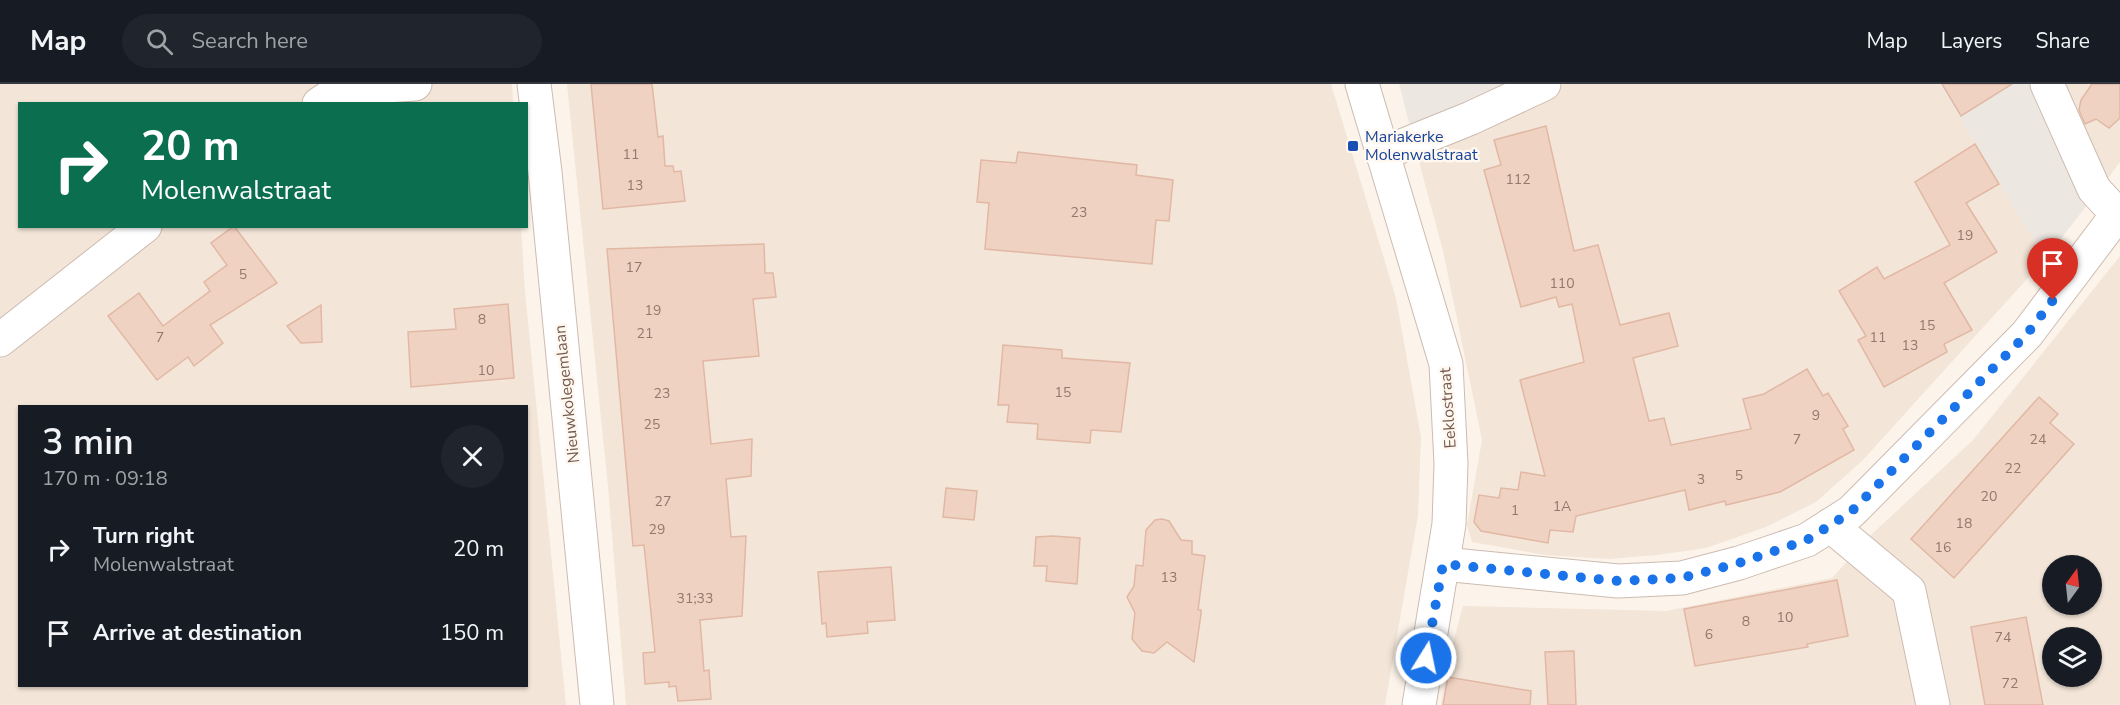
<!DOCTYPE html>
<html lang="en">
<head>
<meta charset="utf-8">
<style>
	:root { --surface:#171b24; --page:#20242c; --text:#f1f3f6; --muted:#9ea1a6; --line:#363941 }
	body { margin:0; font-family:"Nunito Sans",sans-serif; background:var(--page); color:var(--text); height:100vh; display:flex; flex-direction:column; font-size:22px; white-space:nowrap }
	* { box-sizing:border-box; margin:0 }
	p { font-size:20px; color:var(--muted) }
	.icon { flex:none; width:33px; height:33px; fill:none; stroke:currentColor; stroke-width:2; stroke-linecap:round; stroke-linejoin:round }
	.map { position:relative; flex:1; overflow:hidden }
	.sheet { position:absolute; left:18px; top:321px; width:510px; height:282px; display:flex; flex-direction:column; background:var(--surface); border-radius:0px; box-shadow:0 2px 4px #0004 }
	.sheet>* { flex:none }
	.banner { position:absolute; left:18px; top:18px; width:510px; height:126px; border-radius:0px; box-shadow:0 2px 4px #0004; background:#0b6e4f; color:#fff; overflow:hidden }
	.needle { width:39px; rotate:15deg }
	.tools { position:absolute; left:2042px; top:471px; display:grid; gap:12px }
	.tools a { display:grid; place-items:center; width:60px; height:60px; border-radius:50%; background:var(--surface); box-shadow:0 2px 4px #0004; font-size:30px }
	.pin { position:absolute; display:grid; place-items:center; width:51px; height:51px; color:#fff; margin:-62px -26px; border-radius:50% 50% 50% 0; rotate:-45deg; box-shadow:0 0 6px #0007 }
	.pin .icon { rotate:45deg }
	.me { position:absolute; width:66px; margin:-33px; rotate:10deg; stroke-linejoin:round; filter:drop-shadow(0 0 4px #0008) }
	.turn { display:flex; align-items:center; gap:21px; height:126px; padding:0 24px; font-size:27px }
	.turn .icon { width:78px; height:78px; stroke-width:2.5 }
	.turn b { display:block; font-size:42px; line-height:51px }
	.round { display:grid; place-items:center; flex:none; width:63px; height:63px; border-radius:32px; background:var(--page) }
	.summary { display:flex; align-items:center; justify-content:space-between; height:102px; padding:0 24px }
	h1 { font-size:36px; font-weight:600; line-height:45px }
	ul { padding:0; list-style:none }
	li { display:flex; align-items:center; gap:18px; height:84px; padding:0 24px }
	li div { flex:1 }
	li b { display:block; font-size:22px }
	li em { font-style:normal }
	header { display:flex; align-items:center; gap:36px; box-sizing:border-box; height:84px; padding:0 30px; background:var(--surface); border-bottom:2px solid var(--line) }
	header strong { font-size:28px }
	nav { display:flex; gap:33px; margin-inline-start:auto; font-size:21px }
	.search { width:420px; height:54px; background:var(--page); display:flex; align-items:center; gap:15px; box-sizing:border-box; padding:0 21px; border-radius:33px; color:var(--muted); font-size:22px }
	.map>svg:first-child { display:block }
	.residential { fill:#f3e5d8; fill-rule:evenodd }
	.industrial { fill:#ede7e2 }
	.building { fill:#f0d2c3; stroke:#e1b8a4; stroke-width:1.5 }
	.lines { fill:none; stroke-linecap:round; stroke-linejoin:round }
	.minor-casing { stroke:#cdbbb0; stroke-width:35 }
	.minor { stroke:#fff; stroke-width:33 }
	.route { stroke:#1a73e8; stroke-width:10; stroke-dasharray:0 18 }
	.transit-dot { fill:#1a4fb4; stroke:#fef8f0; stroke-width:2 }
	.labels { text-anchor:middle; dominant-baseline:central; stroke-width:5; stroke-linejoin:round; paint-order:stroke }
	.number-label { font-size:14px; fill:#94786b }
	.transit-label { font-size:16px; fill:#164399; stroke:#fef8f0; text-anchor:start }
	.street-label { font-size:16px; fill:#755a4e; stroke:#fef8f0 }
</style>
</head>
<body>
<header>
<strong>Map</strong>
<div class="search"><svg class="icon" aria-label="search" viewBox="0 0 24 24"><circle cx="10" cy="10" r="6"/><path d="M15 15l6 6"/></svg>Search here</div>
<nav><a>Map</a><a>Layers</a><a>Share</a></nav>
</header>
<div class="map">
<svg width="2120" height="621" viewBox="0 0 2120 621">
	<rect width="100%" height="100%" fill="#fcf4ea"/>
	<g class="residential">
		<path d="M 0,0 L 512,0 L 513,19 L 20,20 L 20,142 L 521,143 L 525,207 L 566,621 L 0,621 ZM 20,322 L 526,322 L 526,602 L 20,602 Z"/>
		<path d="M 567,0 L 1331,0 L 1396,214 L 1421,353 L 1418,431 L 1385,621 L 626,621 L 608,403 Z"/>
		<path d="M 1564,0 L 1940,0 L 2045,175 L 1862,377 L 1816,418 L 1766,443 L 1706,464 L 1658,471 L 1609,475 L 1545,471 L 1472,458 L 1467,441 L 1482,356 L 1443,167 L 1416,67 Z"/>
		<path d="M 2055,0 L 2120,0 L 2120,78 L 2109,93 L 2092,72 Z"/>
		<path d="M 2120,172 L 2120,621 L 1441,621 L 1447,581 L 1463,522 L 1666,527 L 1832,494 L 1872,450 L 1973,356 ZM 2052,482 L 2091,482 L 2091,520 L 2052,520 ZM 2052,554 L 2091,554 L 2091,592 L 2052,592 Z"/>
	</g>
	<g class="industrial">
		<path d="M 1399,0 L 1564,0 L 1416,67 Z"/>
		<path d="M 1940,0 L 2058,0 L 2109,93 L 2045,175 Z"/>
	</g>
	<g class="building">
		<path d="M 591,0 L 652,0 L 658,53 L 663,52 L 665,82 L 673,82 L 674,88 L 681,87 L 685,117 L 603,125 Z"/>
		<path d="M 1942,0 L 2012,0 L 1961,32 Z"/>
		<path d="M 2092,0 L 2120,0 L 2120,34 L 2109,44 L 2096,35 L 2085,40 L 2079,26 L 2081,16 Z"/>
		<path d="M 1546,42 L 1574,167 L 1598,161 L 1620,241 L 1669,229 L 1678,262 L 1633,274 L 1649,337 L 1664,334 L 1671,361 L 1751,345 L 1743,315 L 1764,310 L 1807,285 L 1823,312 L 1828,309 L 1848,342 L 1843,345 L 1854,366 L 1780,408 L 1726,421 L 1725,417 L 1689,426 L 1685,406 L 1576,432 L 1573,448 L 1550,446 L 1548,459 L 1481,447 L 1474,438 L 1479,411 L 1499,414 L 1501,404 L 1518,406 L 1521,388 L 1545,392 L 1520,296 L 1584,278 L 1572,220 L 1559,223 L 1556,213 L 1521,223 L 1484,86 L 1501,81 L 1494,56 Z"/>
		<path d="M 1975,60 L 1999,100 L 1966,119 L 1997,168 L 1944,199 L 1972,246 L 1944,260 L 1947,268 L 1884,303 L 1858,256 L 1866,252 L 1839,207 L 1877,183 L 1884,195 L 1950,161 L 1915,98 Z"/>
		<path d="M 1018,68 L 1137,81 L 1136,91 L 1173,96 L 1169,137 L 1156,136 L 1152,180 L 985,165 L 989,119 L 977,118 L 981,76 L 1016,79 Z"/>
		<path d="M 234,142 L 277,199 L 210,241 L 223,259 L 194,282 L 188,273 L 157,296 L 108,232 L 139,209 L 163,242 L 210,207 L 204,198 L 227,181 L 211,159 Z"/>
		<path d="M 764,160 L 765,189 L 773,189 L 776,213 L 753,215 L 759,272 L 703,277 L 711,360 L 752,355 L 751,392 L 726,395 L 731,453 L 746,452 L 742,532 L 700,536 L 704,587 L 709,586 L 711,615 L 678,617 L 676,602 L 669,603 L 669,598 L 645,600 L 643,569 L 655,568 L 644,461 L 633,462 L 607,165 Z"/>
		<path d="M 508,220 L 514,294 L 411,303 L 408,248 L 456,245 L 454,225 Z"/>
		<path d="M 321,221 L 322,258 L 301,259 L 287,242 Z"/>
		<path d="M 1003,261 L 1062,266 L 1062,274 L 1130,279 L 1121,348 L 1091,346 L 1090,359 L 1037,355 L 1038,340 L 1007,338 L 1009,321 L 998,321 Z"/>
		<path d="M 2039,313 L 2058,330 L 2050,339 L 2074,360 L 1954,494 L 1911,455 Z"/>
		<path d="M 946,404 L 977,407 L 974,436 L 943,433 Z"/>
		<path d="M 1162,435 L 1169,437 L 1181,456 L 1192,457 L 1192,470 L 1205,472 L 1198,526 L 1201,526 L 1201,530 L 1194,578 L 1167,558 L 1154,569 L 1142,567 L 1132,555 L 1135,529 L 1127,513 L 1134,502 L 1136,481 L 1143,482 L 1146,446 L 1155,436 Z"/>
		<path d="M 1053,452 L 1080,454 L 1077,500 L 1046,497 L 1047,482 L 1034,482 L 1036,453 Z"/>
		<path d="M 891,483 L 895,536 L 867,538 L 868,549 L 827,553 L 826,539 L 822,540 L 818,488 Z"/>
		<path d="M 1837,496 L 1848,552 L 1807,560 L 1808,563 L 1695,582 L 1684,525 Z"/>
		<path d="M 2026,533 L 2043,621 L 1985,621 L 1971,543 Z"/>
		<path d="M 1574,567 L 1576,621 L 1548,621 L 1545,568 Z"/>
		<path d="M 1448,593 L 1531,607 L 1530,621 L 1443,621 Z"/>
	</g>
	<g class="lines">
		<g class="minor-casing">
			<g id="minor">
				<path d="M 534,0 L 545,88 L 597,621"/>
				<path d="M 1362,0 L 1446,280 L 1451,380 L 1449,440 L 1419,621"/>
				<path d="M 2047,0 L 2094,105 L 2117,130"/>
				<path d="M 319,20 L 342,5 L 415,0"/>
				<path d="M 1382,70 L 1471,34 L 1544,0"/>
				<path d="M 0,256 L 145,142"/>
				<path d="M 1830,441 L 1909,507 L 1933,621"/>
				<path d="M 1443,480 L 1618,497 L 1682,494 L 1739,479 L 1807,456 L 1851,428 L 2027,250 L 2120,127"/>
			</g>
		</g>
		<use href="#minor" class="minor"/>
	</g>
	<g class="lines">
		<path class="route" d="M 1426,574 L 1443,480 L 1618,497 L 1682,494 L 1739,479 L 1807,456 L 1851,428 L 2027,250 L 2053,216"/>
	</g>
	<rect class="transit-dot" x="1347" y="56" width="12" height="12" rx="3"/>
	<g class="labels">
		<g class="number-label">
			<text x="631" y="70">11</text>
			<text x="1518" y="95">112</text>
			<text x="635" y="101">13</text>
			<text x="1079" y="128">23</text>
			<text x="1965" y="151">19</text>
			<text x="634" y="183">17</text>
			<text x="243" y="190">5</text>
			<text x="1562" y="199">110</text>
			<text x="653" y="226">19</text>
			<text x="482" y="235">8</text>
			<text x="1927" y="241">15</text>
			<text x="645" y="249">21</text>
			<text x="160" y="253">7</text>
			<text x="1878" y="253">11</text>
			<text x="1910" y="261">13</text>
			<text x="486" y="286">10</text>
			<text x="1063" y="308">15</text>
			<text x="662" y="309">23</text>
			<text x="1816" y="331">9</text>
			<text x="652" y="340">25</text>
			<text x="1797" y="355">7</text>
			<text x="2038" y="355">24</text>
			<text x="2013" y="384">22</text>
			<text x="1739" y="391">5</text>
			<text x="1701" y="395">3</text>
			<text x="1989" y="412">20</text>
			<text x="663" y="417">27</text>
			<text x="1562" y="422">1A</text>
			<text x="1515" y="426">1</text>
			<text x="1964" y="439">18</text>
			<text x="657" y="445">29</text>
			<text x="1943" y="463">16</text>
			<text x="1169" y="493">13</text>
			<text x="695" y="514">31;33</text>
			<text x="1785" y="533">10</text>
			<text x="1746" y="537">8</text>
			<text x="1709" y="550">6</text>
			<text x="2003" y="553">74</text>
			<text x="2010" y="599">72</text>
		</g>
		<g class="transit-label">
			<text x="1365" y="53">Mariakerke<tspan x="1365" dy="18">Molenwalstraat</tspan></text>
		</g>
		<g class="street-label">
			<text transform="translate(567 310) rotate(-96)">Nieuwkolegemlaan</text>
			<text transform="translate(1448 324) rotate(-94)">Eeklostraat</text>
		</g>
	</g>
</svg>
<div class="tools">
<a><svg class="needle" viewBox="-14 -14 28 28"><path d="M0-13l5 13h-10z" fill="#e53935"/><path d="M0 13l5-13h-10z" fill="#9ea1a6"/></svg></a>
<a><svg class="icon" aria-label="layers" viewBox="0 0 24 24"><path d="M12 4l9 5-9 5-9-5zM3 14l9 5 9-5"/></svg></a>
</div>
<div class="pin" style="left:2053px;top:216px;background:#d93025"><svg class="icon" aria-label="arrive" viewBox="0 0 24 24"><path d="M6 21V4h12l-3 4 3 4H6"/></svg></div>
<svg class="me" style="left:1426px;top:574px" viewBox="-20 -20 40 40"><circle r="17" fill="#1a73e8" stroke="#fff" stroke-width="3"/><path d="M0-11L8 9 0 5-8 9z" fill="#fff"/></svg>
<div class="banner">
<div class="turn"><svg class="icon" aria-label="right" viewBox="0 0 24 24"><path d="M7 20v-9h11M14 6l5 5-5 5"/></svg><div><b>20 m</b>Molenwalstraat</div></div>
</div>
<section class="sheet">
<div class="summary"><div><h1>3 min</h1><p>170 m · 09:18</p></div><a class="round"><svg class="icon" aria-label="close" viewBox="0 0 24 24"><path d="M6 6l12 12M18 6L6 18"/></svg></a></div>
<ul>
<li><svg class="icon" aria-label="right" viewBox="0 0 24 24"><path d="M7 20v-9h11M14 6l5 5-5 5"/></svg><div><b>Turn right</b><p>Molenwalstraat</p></div><em>20 m</em></li>
<li><svg class="icon" aria-label="arrive" viewBox="0 0 24 24"><path d="M6 21V4h12l-3 4 3 4H6"/></svg><div><b>Arrive at destination</b></div><em>150 m</em></li>
</ul>
</section>
</div>
</body>
</html>
